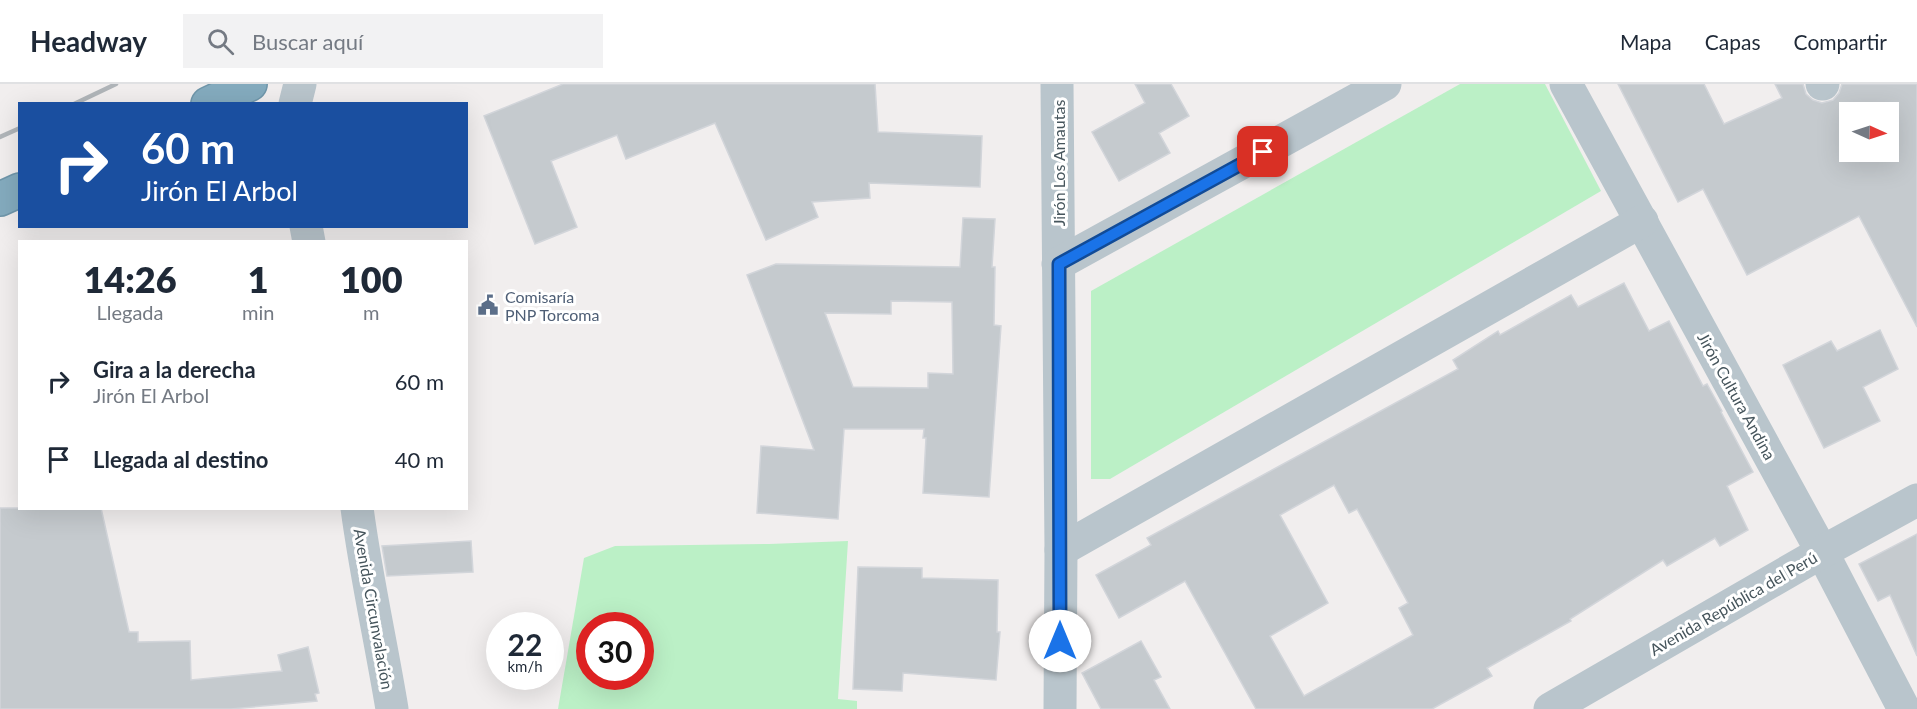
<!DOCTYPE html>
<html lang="es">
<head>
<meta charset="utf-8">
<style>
	:root { --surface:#fff; --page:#f2f2f3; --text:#1f2937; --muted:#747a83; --line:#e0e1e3 }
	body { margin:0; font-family:Lato,sans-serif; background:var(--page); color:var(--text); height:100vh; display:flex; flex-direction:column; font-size:22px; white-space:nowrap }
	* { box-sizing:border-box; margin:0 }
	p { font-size:20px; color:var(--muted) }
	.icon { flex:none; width:33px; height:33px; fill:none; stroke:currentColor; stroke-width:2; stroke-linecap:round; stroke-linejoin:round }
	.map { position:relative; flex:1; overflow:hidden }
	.sheet { position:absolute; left:18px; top:156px; width:450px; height:270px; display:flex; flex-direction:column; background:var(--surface); border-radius:0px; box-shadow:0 6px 24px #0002 }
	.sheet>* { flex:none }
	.top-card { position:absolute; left:18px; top:18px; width:450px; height:126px; border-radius:0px; box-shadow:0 6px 24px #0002; background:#1a4fa0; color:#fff; overflow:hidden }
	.needle { width:39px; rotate:93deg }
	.buttons { position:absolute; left:1839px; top:18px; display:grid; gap:12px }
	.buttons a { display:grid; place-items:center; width:60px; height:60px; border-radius:0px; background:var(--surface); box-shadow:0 6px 24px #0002; font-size:30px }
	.speed { position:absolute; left:486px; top:528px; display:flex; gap:12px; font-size:30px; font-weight:700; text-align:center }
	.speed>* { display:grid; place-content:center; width:78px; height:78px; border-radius:50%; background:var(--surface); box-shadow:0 6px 24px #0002; line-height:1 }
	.speed small { font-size:15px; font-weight:400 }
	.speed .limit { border:9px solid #d22; background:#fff; color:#111 }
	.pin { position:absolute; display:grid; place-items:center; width:51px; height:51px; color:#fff; margin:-26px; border-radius:12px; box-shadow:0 3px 9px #0006 }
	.me { position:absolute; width:66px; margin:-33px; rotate:0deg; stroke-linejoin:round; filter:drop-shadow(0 0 4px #0008) }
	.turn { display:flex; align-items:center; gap:21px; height:126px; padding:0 24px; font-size:27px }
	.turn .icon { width:78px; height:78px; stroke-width:2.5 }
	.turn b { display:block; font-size:42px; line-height:51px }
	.eta { display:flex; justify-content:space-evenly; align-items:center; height:102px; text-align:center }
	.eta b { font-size:36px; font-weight:800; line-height:42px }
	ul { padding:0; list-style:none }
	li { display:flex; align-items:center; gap:18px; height:78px; padding:0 24px }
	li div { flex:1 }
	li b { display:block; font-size:22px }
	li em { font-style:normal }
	header { display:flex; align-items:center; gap:36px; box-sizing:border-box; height:84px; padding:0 30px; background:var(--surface); border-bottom:2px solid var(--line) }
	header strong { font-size:28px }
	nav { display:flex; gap:33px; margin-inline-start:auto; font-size:21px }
	.search { width:420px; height:54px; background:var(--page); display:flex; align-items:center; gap:15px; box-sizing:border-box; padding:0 21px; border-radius:0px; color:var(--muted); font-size:22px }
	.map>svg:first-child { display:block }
	.green { fill:#bbf0c6; fill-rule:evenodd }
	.building { fill:#c5cace; stroke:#d2d5da; stroke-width:1.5; fill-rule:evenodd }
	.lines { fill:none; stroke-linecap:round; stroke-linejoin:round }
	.highway-casing { stroke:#6f96aa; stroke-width:36 }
	.minor { stroke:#b9c5cc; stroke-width:33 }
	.highway { stroke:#84abbe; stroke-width:33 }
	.rail { stroke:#b0b5b9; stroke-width:4.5 }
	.route-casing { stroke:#114b97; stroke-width:15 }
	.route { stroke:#1a73e8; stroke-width:10 }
	.labels { text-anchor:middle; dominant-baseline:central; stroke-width:6; stroke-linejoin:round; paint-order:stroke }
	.street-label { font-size:16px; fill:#46555c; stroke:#fff }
	.service-label { font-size:16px; fill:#4e5e75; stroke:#fff; text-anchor:start }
</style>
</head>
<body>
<header>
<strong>Headway</strong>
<div class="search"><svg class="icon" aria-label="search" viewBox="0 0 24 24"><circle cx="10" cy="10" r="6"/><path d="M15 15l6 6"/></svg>Buscar aquí</div>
<nav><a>Mapa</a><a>Capas</a><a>Compartir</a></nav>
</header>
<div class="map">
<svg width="1917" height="625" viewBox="0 0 1917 625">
	<rect width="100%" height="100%" fill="#f1eeee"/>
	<g class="green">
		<path d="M 1460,0 L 1545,0 L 1601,107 L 1110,395 L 1091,395 L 1091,207 Z"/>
		<path d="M 848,457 L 838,615 L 857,617 L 857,625 L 558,625 L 584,474 L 615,462 L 769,460 ZM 590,542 L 640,542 L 640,592 L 590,592 Z"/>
	</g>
	<g class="building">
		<path d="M 563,0 L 875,0 L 878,48 L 982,52 L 980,103 L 869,99 L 870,114 L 812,118 L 818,133 L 766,156 L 715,39 L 626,75 L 617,51 L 551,77 L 577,143 L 535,160 L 484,32 Z"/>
		<path d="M 1135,0 L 1171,0 L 1189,32 L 1159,49 L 1170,69 L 1119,97 L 1092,48 L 1145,19 Z"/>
		<path d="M 1618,0 L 1704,0 L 1724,40 L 1782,14 L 1775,0 L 1803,0 L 1806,10 L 1813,16 L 1822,19 L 1833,16 L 1839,9 L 1842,0 L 1917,0 L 1917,243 L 1859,132 L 1747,191 L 1703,105 L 1678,118 ZM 1850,28 L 1888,28 L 1888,68 L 1850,68 Z"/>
		<path d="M 963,134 L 995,135 L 992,183 L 995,183 L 994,241 L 1001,242 L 989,413 L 923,409 L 926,354 L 923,354 L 924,345 L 844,345 L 838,435 L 757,429 L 761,362 L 814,366 L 747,191 L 776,180 L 960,183 ZM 891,217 L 952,218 L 953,290 L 928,289 L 928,304 L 853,303 L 825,229 L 891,230 Z"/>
		<path d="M 1624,199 L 1649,247 L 1669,237 L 1703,302 L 1707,300 L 1722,327 L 1721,328 L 1753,388 L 1727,402 L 1748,446 L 1720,462 L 1715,454 L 1667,482 L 1663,476 L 1570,535 L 1571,537 L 1487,584 L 1492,592 L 1432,625 L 1256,625 L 1185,497 L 1119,534 L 1096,491 L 1151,461 L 1147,454 L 1458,285 L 1453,276 L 1498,247 L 1500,251 L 1571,211 L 1578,223 ZM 1334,401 L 1349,429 L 1357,425 L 1408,519 L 1399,524 L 1413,551 L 1304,612 L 1270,552 L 1328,519 L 1280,431 Z"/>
		<path d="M 1880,246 L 1898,285 L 1863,303 L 1880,337 L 1824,364 L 1783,281 L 1831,257 L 1837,267 Z"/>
		<path d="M 0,424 L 101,424 L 129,548 L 138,548 L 138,558 L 190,557 L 191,596 L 282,587 L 278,571 L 308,563 L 319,609 L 315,610 L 317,617 L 231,625 L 0,625 Z"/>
		<path d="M 1917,450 L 1917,572 L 1890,511 L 1878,517 L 1859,480 Z"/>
		<path d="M 471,457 L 473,488 L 387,492 L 382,462 Z"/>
		<path d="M 858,483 L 922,484 L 922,494 L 998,496 L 997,548 L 1000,548 L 996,596 L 903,589 L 902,607 L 853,605 Z"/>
		<path d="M 1141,557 L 1161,593 L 1154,596 L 1170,625 L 1101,625 L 1082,589 Z"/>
	</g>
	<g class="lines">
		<g class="highway-casing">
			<g id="highway">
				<path d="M 208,20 L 250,0"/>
				<path d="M 0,115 L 20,106"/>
			</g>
		</g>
		<g class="minor">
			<path d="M 1057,0 L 1061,466 L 1060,625"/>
			<path d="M 1566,0 L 1822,468 L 1904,625"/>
			<path d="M 1822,0 L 1823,0"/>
			<path d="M 295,20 L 300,0"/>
			<path d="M 306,142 L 309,158"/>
			<path d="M 1058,180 L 1385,0"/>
			<path d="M 357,424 C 366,492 381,558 392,625"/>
			<path d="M 1061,466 L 1642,137"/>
			<path d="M 1550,625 L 1822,468 L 1917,416"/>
		</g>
		<use href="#highway" class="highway"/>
		<g class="rail">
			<path d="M 74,20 L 116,0"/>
			<path d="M 0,53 L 20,44"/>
		</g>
	</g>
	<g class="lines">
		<g class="route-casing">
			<path id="route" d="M 1060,557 L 1059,180 L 1263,68"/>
		</g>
		<use href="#route" class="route"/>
	</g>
	<defs>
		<g id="civic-bare" transform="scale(1.62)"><path d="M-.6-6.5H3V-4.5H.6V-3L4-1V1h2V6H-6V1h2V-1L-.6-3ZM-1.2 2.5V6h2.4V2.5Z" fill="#5c6f8a" stroke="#fff" stroke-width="2.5" paint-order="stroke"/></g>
	</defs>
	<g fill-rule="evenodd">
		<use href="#civic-bare" x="488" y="221"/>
	</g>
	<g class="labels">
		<g class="street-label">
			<text transform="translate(1058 79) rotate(-90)">Jirón Los Amautas</text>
			<text transform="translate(1737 312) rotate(61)">Jirón Cultura Andina</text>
			<text transform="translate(1733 519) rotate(-30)">Avenida República del Perú</text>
			<text transform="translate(374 525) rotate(80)">Avenida Circunvalación</text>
		</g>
		<g class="service-label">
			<text x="505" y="212">Comisaría<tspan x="505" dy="18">PNP Torcoma</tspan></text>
		</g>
	</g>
</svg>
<div class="buttons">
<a><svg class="needle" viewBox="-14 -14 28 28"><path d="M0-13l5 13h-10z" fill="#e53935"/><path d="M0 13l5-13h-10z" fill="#747a83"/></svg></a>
</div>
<div class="speed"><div>22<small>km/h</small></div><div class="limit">30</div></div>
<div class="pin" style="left:1263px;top:68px;background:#d93025"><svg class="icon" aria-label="arrive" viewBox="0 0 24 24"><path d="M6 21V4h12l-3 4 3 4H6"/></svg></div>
<svg class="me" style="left:1060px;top:557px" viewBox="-20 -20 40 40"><circle r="19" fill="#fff"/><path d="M0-13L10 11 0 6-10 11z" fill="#1a73e8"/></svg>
<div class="top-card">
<div class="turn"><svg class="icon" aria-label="right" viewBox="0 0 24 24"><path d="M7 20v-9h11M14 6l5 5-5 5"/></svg><div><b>60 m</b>Jirón El Arbol</div></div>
</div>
<section class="sheet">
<div class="eta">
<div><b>14:26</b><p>Llegada</p></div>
<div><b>1</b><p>min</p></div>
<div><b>100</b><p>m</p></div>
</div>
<ul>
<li><svg class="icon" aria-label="right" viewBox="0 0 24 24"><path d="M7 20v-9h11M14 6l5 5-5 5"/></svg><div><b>Gira a la derecha</b><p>Jirón El Arbol</p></div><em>60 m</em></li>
<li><svg class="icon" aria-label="arrive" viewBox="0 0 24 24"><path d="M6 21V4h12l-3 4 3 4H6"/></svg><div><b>Llegada al destino</b></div><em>40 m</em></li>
</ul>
</section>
</div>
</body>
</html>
